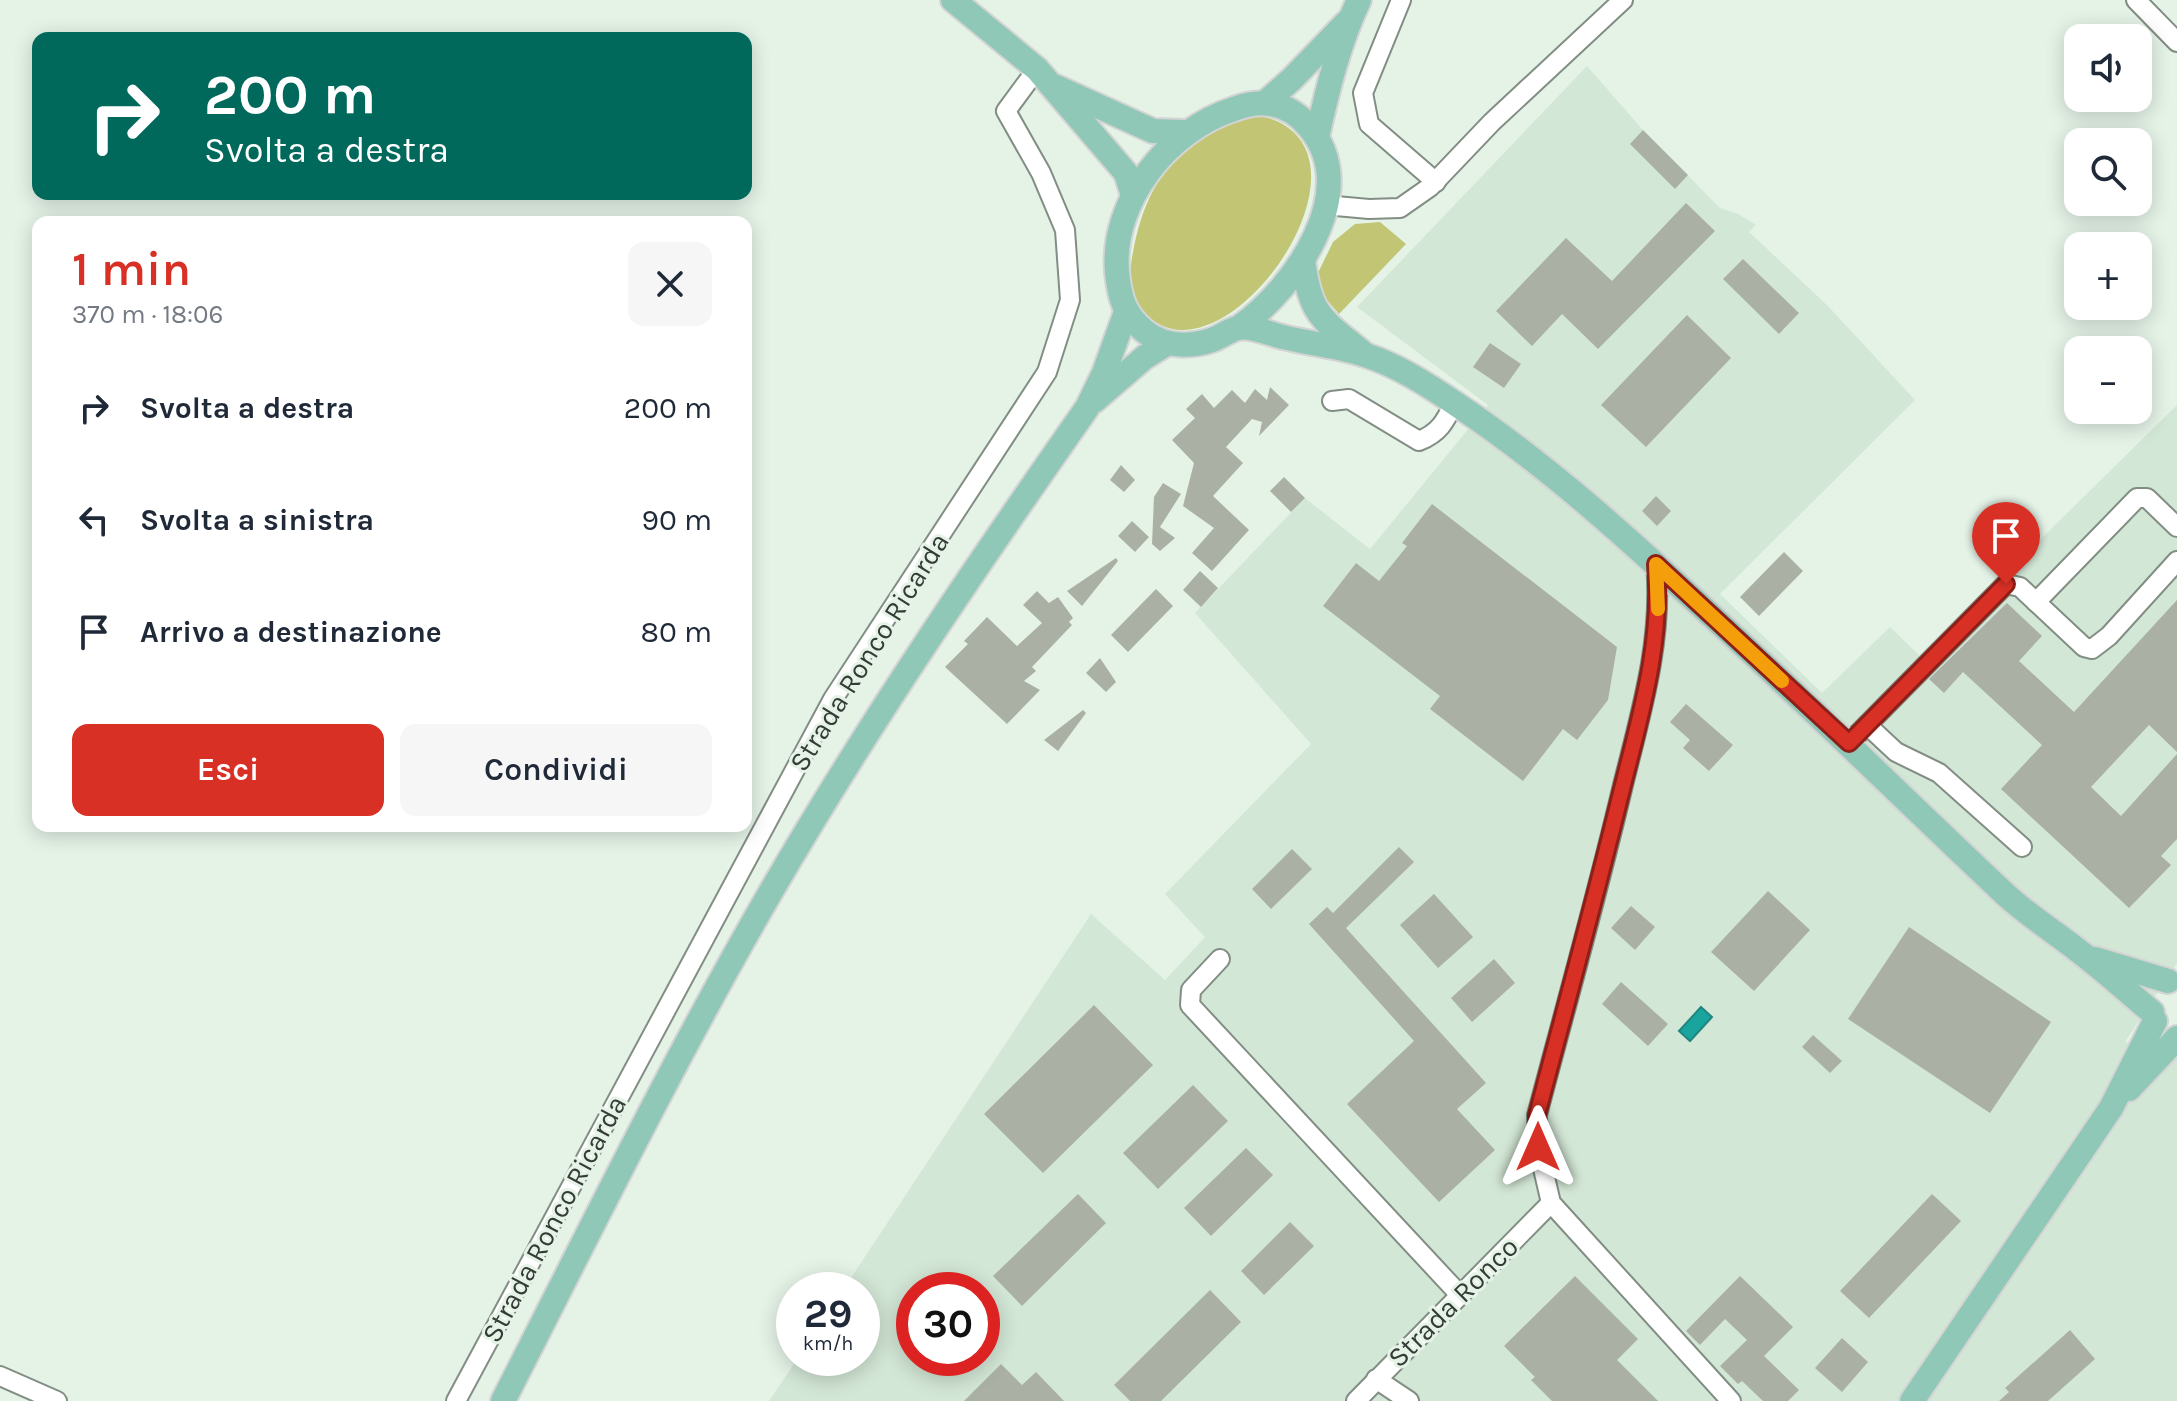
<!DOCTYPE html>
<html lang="it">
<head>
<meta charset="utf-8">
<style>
	:root { --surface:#fff; --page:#f6f6f7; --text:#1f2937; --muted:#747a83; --accent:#d93025 }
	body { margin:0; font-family:Karla,sans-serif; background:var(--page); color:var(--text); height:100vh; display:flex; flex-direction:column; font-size:30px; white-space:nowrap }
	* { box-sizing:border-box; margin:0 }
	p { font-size:26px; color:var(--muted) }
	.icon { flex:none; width:44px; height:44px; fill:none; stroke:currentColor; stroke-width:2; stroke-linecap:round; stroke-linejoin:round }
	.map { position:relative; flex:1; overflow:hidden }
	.details { position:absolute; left:32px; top:216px; width:720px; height:616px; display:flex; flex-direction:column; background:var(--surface); border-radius:16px; box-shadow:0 4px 20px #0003 }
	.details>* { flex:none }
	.top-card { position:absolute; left:32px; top:32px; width:720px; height:168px; border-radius:16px; box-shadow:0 4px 20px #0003; background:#00695c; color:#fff; overflow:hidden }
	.buttons { position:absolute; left:2064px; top:24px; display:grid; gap:16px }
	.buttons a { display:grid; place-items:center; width:88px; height:88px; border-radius:16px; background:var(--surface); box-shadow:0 4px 20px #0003; font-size:40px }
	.speed { position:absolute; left:776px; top:1272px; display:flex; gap:16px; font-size:40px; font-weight:700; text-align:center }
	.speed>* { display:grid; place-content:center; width:104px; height:104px; border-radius:50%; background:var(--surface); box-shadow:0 4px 20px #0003; line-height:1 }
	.speed small { font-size:20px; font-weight:400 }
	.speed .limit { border:12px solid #d22; background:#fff; color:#111 }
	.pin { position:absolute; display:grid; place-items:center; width:68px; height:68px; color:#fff; margin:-82px -34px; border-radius:50% 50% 50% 0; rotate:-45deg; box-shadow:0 0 8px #0007 }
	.pin .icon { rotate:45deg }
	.me { position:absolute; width:88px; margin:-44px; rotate:0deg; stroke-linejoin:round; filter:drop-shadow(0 0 6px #0008) }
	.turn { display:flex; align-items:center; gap:28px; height:168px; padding:0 40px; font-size:36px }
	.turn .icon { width:104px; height:104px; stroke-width:2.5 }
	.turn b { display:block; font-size:56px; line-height:68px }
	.round { display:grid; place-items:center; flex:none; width:84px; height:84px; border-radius:16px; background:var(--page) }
	.overview { display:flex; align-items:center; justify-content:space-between; height:136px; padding:0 40px }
	h1 { font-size:48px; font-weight:600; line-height:60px; color:var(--accent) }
	.cta { display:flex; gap:16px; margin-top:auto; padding:16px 40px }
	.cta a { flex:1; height:92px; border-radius:16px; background:var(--accent); color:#fff; font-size:32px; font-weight:600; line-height:92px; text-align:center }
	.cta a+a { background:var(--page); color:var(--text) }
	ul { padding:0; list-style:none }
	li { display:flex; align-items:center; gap:24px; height:112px; padding:0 40px }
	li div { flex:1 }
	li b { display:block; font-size:30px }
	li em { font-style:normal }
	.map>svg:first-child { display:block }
	.built { fill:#d3e7d6; fill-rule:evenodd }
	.green { fill:#c1c574 }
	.water { fill:#19a59e; stroke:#21857f; stroke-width:2 }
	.building { fill:#aab1a4 }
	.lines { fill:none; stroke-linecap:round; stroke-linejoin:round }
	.minor-casing { stroke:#828e84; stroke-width:22 }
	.major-casing { stroke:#d3d4d3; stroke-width:28 }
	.minor { stroke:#fff; stroke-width:18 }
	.major { stroke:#8fc8b6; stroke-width:24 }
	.route-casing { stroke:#8d1f18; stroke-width:20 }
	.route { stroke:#d93025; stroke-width:14 }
	.slow { stroke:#f59e0b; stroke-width:14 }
	.labels { text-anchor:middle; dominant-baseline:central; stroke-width:6; stroke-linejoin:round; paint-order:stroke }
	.street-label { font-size:28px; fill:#353b36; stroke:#e5f3e7 }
</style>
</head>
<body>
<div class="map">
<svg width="2177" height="1401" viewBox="0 0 2177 1401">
	<rect width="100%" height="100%" fill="#e5f3e7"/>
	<path class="built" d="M 1587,66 L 1643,130 L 1720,208 L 1738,214 L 1756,225 L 1749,232 L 1827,305 L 1915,400 L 1720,594 L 1822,693 L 1890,627 L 1921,657 L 2177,405 L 2177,963 L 2125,1042 L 2177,1057 L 2177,1401 L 769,1401 L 798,1358 L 862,1358 L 862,1290 L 843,1290 L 1091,914 L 1165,980 L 1205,937 L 1165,894 L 1311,744 L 1195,613 L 1305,498 L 1370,549 L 1488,405 L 1357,307 ZM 914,1290 L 982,1290 L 982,1358 L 914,1358 Z"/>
	<g class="green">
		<path d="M 1261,116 C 1398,148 1219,402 1142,310 C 1128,293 1129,273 1133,252 C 1137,230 1143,209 1154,189 C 1173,156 1223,117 1261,116 Z"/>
		<path d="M 1380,222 L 1406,244 L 1339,314 L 1320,292 L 1318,273 L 1333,242 L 1355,224 Z"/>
	</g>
	<path class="water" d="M 1701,1007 L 1712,1017 L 1690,1041 L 1679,1031 Z"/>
	<g class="building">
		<path d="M 1643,130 L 1688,175 L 1675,189 L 1630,144 Z"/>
		<path d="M 1686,203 L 1715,231 L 1598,349 L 1562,314 L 1532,346 L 1496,311 L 1566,238 L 1612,281 Z"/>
		<path d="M 1743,259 L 1799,313 L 1779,334 L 1723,279 Z"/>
		<path d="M 1687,315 L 1731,358 L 1646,447 L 1601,405 Z"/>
		<path d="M 1490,343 L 1521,364 L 1504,388 L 1473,367 Z"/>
		<path d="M 1270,387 L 1289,405 L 1259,436 L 1262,422 L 1252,419 L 1226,447 L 1243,463 L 1213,496 L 1249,530 L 1212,571 L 1192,553 L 1214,528 L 1183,506 L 1194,463 L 1172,440 L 1195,418 L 1186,409 L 1202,394 L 1214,408 L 1232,390 L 1245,403 L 1255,389 L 1267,400 Z"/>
		<path d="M 1121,465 L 1135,480 L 1124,492 L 1110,480 Z"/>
		<path d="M 1284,477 L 1305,498 L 1291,512 L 1270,491 Z"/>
		<path d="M 1163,483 L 1181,494 L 1160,527 L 1175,538 L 1160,551 L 1152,544 L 1154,497 Z"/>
		<path d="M 1656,496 L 1671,511 L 1657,526 L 1642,511 Z"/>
		<path d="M 1432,504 L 1617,647 L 1608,700 L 1577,740 L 1563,729 L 1523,781 L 1430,709 L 1440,696 L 1323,606 L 1356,563 L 1379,581 L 1407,546 L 1402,543 Z"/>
		<path d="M 1132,521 L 1149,537 L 1135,552 L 1118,536 Z"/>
		<path d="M 1784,552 L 1803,571 L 1759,616 L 1740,597 Z"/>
		<path d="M 1116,558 L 1118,561 L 1082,606 L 1067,591 Z"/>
		<path d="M 1200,571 L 1218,588 L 1201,607 L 1183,590 Z"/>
		<path d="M 1156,589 L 1173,606 L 1128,652 L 1111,635 Z"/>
		<path d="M 1037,591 L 1049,603 L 1058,597 L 1073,618 L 1069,622 L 1072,625 L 1032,667 L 1036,671 L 1024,681 L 1040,690 L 1007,724 L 945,667 L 968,644 L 964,641 L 987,617 L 1017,646 L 1042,623 L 1023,605 Z"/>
		<path d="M 2177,600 L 2177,752 L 2149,725 L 2091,787 L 2121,816 L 2177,754 L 2177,839 L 2161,856 L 2171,865 L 2129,908 L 2001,789 L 2042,745 L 1963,672 L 1944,693 L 1929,679 L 2007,603 L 2042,636 L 2019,661 L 2074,712 Z"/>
		<path d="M 1100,658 L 1116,682 L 1106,692 L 1086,673 Z"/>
		<path d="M 1686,704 L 1733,745 L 1709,771 L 1683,748 L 1690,740 L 1670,722 Z"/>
		<path d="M 1083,710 L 1086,713 L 1058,751 L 1044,740 Z"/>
		<path d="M 1399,847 L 1414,862 L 1346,928 L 1486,1083 L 1457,1109 L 1495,1150 L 1439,1202 L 1347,1104 L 1414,1041 L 1309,924 L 1327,907 L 1333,913 Z"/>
		<path d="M 1292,849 L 1312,869 L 1271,909 L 1252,889 Z"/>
		<path d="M 1768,891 L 1810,930 L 1754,991 L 1711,952 Z"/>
		<path d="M 1434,894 L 1473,937 L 1438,968 L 1400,925 Z"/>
		<path d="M 1631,906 L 1655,927 L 1635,950 L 1611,928 Z"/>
		<path d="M 1909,927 L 2051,1022 L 1990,1113 L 1848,1019 Z"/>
		<path d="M 1494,959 L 1515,983 L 1472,1022 L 1451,998 Z"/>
		<path d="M 1621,982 L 1668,1024 L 1648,1046 L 1602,1004 Z"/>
		<path d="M 1094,1005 L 1153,1065 L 1043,1173 L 984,1114 Z"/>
		<path d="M 1813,1035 L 1842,1061 L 1830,1073 L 1802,1047 Z"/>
		<path d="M 1193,1085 L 1228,1121 L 1158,1189 L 1123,1153 Z"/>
		<path d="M 1246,1148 L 1273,1175 L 1211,1236 L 1184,1208 Z"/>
		<path d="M 1078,1194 L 1106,1223 L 1022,1306 L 993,1276 Z"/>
		<path d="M 1932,1194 L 1961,1221 L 1869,1318 L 1840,1291 Z"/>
		<path d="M 1290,1222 L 1314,1246 L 1264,1295 L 1241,1271 Z"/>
		<path d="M 1575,1276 L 1638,1339 L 1617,1360 L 1658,1401 L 1552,1401 L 1531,1380 L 1535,1377 L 1504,1346 Z"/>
		<path d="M 1740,1276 L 1793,1327 L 1764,1356 L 1799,1390 L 1788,1401 L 1763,1401 L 1742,1381 L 1738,1384 L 1720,1366 L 1747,1340 L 1725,1319 L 1700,1345 L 1686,1331 Z"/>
		<path d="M 1210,1290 L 1241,1322 L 1161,1401 L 1130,1401 L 1114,1385 Z"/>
		<path d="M 2070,1330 L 2095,1359 L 2048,1401 L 1999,1401 L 2009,1392 L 2005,1388 Z"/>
		<path d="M 1842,1338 L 1868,1362 L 1842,1392 L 1815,1368 Z"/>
		<path d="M 1001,1364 L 1022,1385 L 1036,1372 L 1064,1401 L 964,1401 Z"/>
	</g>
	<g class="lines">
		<g class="minor-casing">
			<g id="minor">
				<path d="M 1401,0 L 1363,93 L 1369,124 L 1436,182"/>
				<path d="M 2136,0 L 2177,42"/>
				<path d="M 1325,205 L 1369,209 L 1400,208 L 1430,187 L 1492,122 L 1623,0"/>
				<path d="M 1332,401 L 1349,399 L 1419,441 C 1439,433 1445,422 1454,403"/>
				<path d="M 1656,564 C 1663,640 1641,712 1623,785 C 1597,896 1566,1005 1537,1115 L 1538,1147 L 1551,1203 L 1731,1401"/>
				<path d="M 2036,602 L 2137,498 L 2147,498 L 2177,527"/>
				<path d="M 1867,725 L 1896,752 L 1939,773 L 2022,847"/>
				<path d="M 1849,743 L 2006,584 L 2020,587 L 2084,647 L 2092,649 L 2109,636 L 2177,561"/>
				<path d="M 1220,959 L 1191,990 L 1190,1005 L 1460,1295"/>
				<path d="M 0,1376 L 57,1401"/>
				<path d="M 1376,1379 L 1409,1401"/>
				<path d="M 456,1401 L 833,699 L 1047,372 L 1070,300 L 1065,230 L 1041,173 L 1006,111 L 1037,69"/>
				<path d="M 1356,1401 L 1551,1203"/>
			</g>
		</g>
		<g class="major-casing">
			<g id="major">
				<path d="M 953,0 L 1037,69 L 1126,173 L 1133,195"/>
				<path d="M 1056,87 L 1153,131 L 1185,132"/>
				<path d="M 1266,102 L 1292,79 L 1346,23"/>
				<path d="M 1317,137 C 1327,91 1339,42 1359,0"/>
				<path d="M 1303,260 C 1310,316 1322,319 1363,353"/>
				<path d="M 1241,326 C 1295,287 1363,191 1309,127 C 1299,115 1286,106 1270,104 C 1258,102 1245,105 1234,109 C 1168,130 1111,201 1117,272 C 1119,291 1122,309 1136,323 C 1156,346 1185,349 1212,340 C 1221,337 1229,330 1238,328 C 1250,325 1270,334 1283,337 C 1310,344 1339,346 1365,355 C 1397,365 1428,385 1456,404 C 1549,466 1632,542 1714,618 C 1813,709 1908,803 2006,895 C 2029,916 2056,933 2080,952 C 2105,971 2128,992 2152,1012"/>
				<path d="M 1094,401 L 1145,357 L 1166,344"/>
				<path d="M 2095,959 L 2168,981"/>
				<path d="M 2129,1089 L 2177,1038"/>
				<path d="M 503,1401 C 591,1229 676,1055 773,888 C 869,723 977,565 1087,408 L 1104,373 L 1126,312"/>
				<path d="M 1912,1401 L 2111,1108 L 2155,1021"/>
			</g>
		</g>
		<use href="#minor" class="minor"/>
		<use href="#major" class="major"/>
	</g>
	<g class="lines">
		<g class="route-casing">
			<path id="route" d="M 1538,1147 L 1537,1115 C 1565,1009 1594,903 1620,797 C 1639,720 1663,644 1656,564 L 1849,743 L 2006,584"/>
		</g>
		<use href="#route" class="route"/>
		<path class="slow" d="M 1658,609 L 1656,564 L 1782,681"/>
	</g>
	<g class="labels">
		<g class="street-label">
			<text transform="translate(869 652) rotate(-58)">Strada Ronco Ricarda</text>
			<text transform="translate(554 1219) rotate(-62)">Strada Ronco Ricarda</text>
			<text transform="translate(1453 1302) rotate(-45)">Strada Ronco</text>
		</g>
	</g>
</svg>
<div class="buttons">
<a><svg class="icon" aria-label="sound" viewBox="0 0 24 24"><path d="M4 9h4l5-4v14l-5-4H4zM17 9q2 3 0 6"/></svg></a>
<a><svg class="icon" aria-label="search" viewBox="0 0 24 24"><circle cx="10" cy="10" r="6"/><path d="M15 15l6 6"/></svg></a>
<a>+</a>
<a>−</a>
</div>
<div class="speed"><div>29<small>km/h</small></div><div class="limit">30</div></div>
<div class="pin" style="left:2006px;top:584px;background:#d93025"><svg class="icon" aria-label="arrive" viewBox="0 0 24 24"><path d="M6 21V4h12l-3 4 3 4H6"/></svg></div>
<svg class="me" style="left:1538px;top:1147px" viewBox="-20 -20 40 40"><path d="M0-17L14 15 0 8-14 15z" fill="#d93025" stroke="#fff" stroke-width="4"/></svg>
<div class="top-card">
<div class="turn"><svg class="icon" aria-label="right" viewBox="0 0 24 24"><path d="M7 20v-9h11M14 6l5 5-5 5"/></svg><div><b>200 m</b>Svolta a destra</div></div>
</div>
<section class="details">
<div class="overview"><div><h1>1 min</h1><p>370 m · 18:06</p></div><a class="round"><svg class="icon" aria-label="close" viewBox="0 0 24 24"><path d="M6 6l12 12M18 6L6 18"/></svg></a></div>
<ul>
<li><svg class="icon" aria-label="right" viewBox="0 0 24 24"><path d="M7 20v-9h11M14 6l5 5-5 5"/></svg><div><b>Svolta a destra</b></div><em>200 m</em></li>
<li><svg class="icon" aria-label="left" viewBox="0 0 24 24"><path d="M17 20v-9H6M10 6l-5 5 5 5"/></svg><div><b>Svolta a sinistra</b></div><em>90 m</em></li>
<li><svg class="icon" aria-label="arrive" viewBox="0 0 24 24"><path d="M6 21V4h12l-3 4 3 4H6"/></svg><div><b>Arrivo a destinazione</b></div><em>80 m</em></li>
</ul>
<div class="cta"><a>Esci</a><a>Condividi</a></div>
</section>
</div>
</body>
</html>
